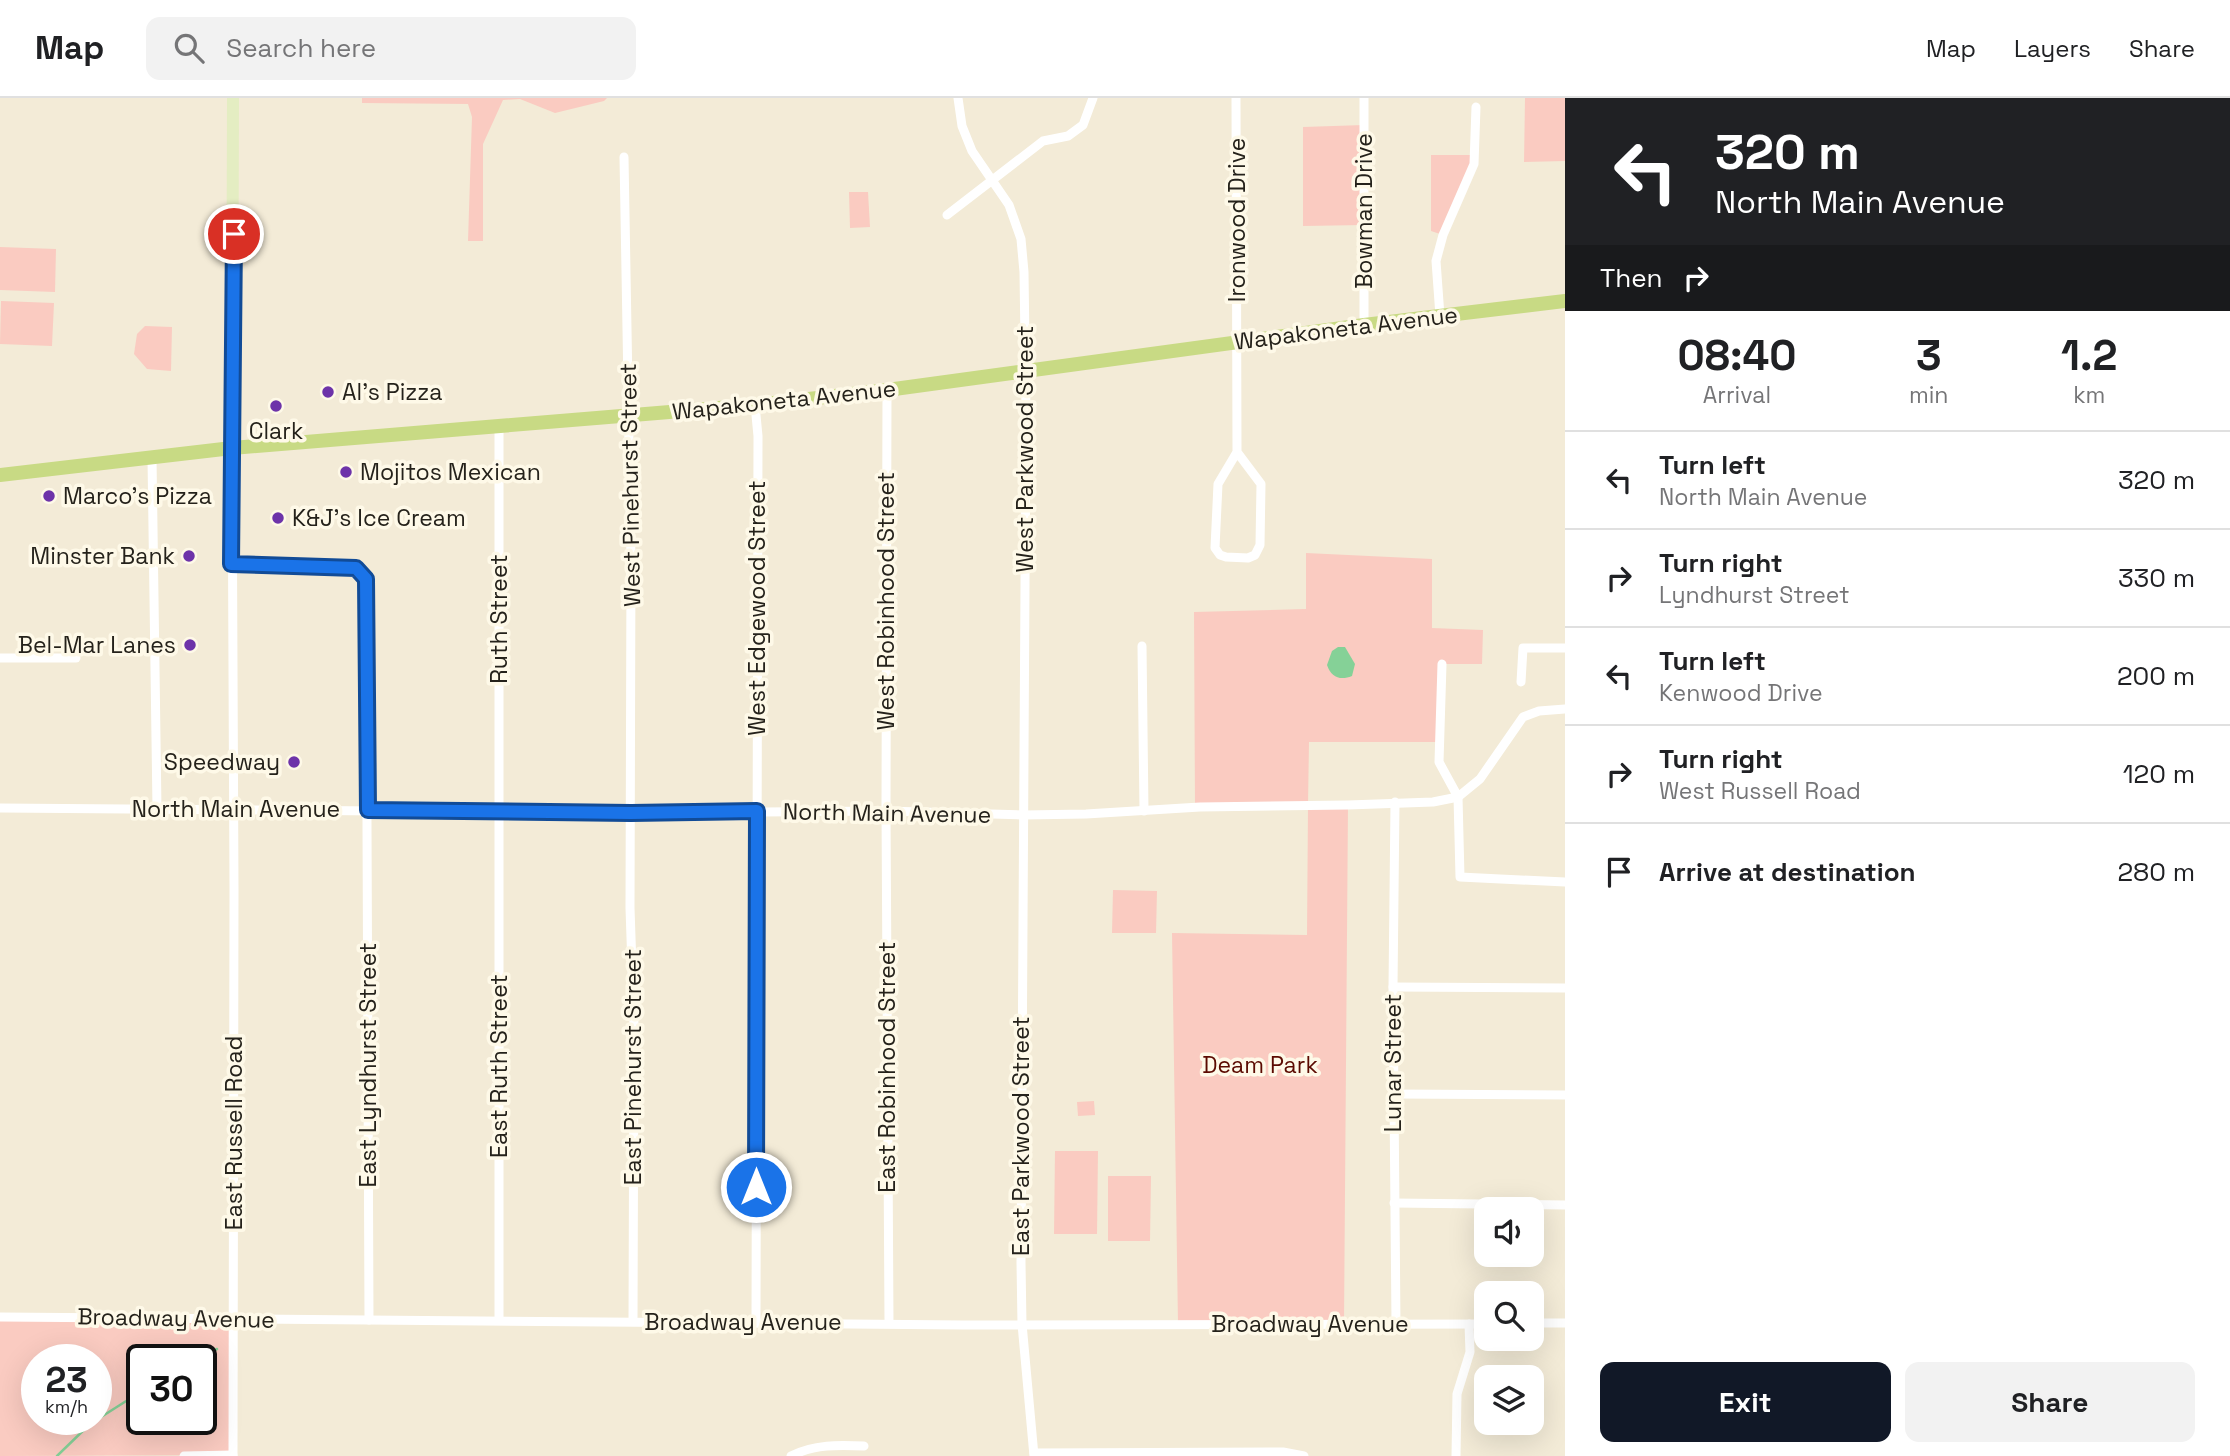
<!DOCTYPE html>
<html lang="en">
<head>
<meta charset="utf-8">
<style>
	:root { --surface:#fff; --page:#f2f2f2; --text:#202124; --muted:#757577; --line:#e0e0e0; --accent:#111827 }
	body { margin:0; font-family:"Space Grotesk",sans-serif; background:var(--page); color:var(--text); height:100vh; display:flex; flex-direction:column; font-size:26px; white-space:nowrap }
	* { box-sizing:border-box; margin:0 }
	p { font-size:23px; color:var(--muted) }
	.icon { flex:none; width:38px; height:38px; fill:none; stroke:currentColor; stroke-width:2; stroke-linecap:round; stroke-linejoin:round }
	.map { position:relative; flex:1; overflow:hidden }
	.drawer { display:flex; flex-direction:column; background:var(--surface); width:665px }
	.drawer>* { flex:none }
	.guide { background:#202124; color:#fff; overflow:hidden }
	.tools { position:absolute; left:1474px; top:1099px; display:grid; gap:14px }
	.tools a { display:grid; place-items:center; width:70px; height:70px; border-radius:14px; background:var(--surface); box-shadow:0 7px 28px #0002; font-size:35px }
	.speed { position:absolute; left:21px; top:1246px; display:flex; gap:14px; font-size:35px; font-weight:700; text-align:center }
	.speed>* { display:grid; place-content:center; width:91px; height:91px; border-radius:50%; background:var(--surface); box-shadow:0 7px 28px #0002; line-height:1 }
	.speed small { font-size:18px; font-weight:400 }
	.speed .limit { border:4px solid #111; border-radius:10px; background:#fff; color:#111 }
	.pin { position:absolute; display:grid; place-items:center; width:60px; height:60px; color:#fff; margin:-30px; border:4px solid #fff; border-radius:50%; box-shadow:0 2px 7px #0007 }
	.me { position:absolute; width:77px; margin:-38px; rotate:0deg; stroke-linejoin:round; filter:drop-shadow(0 0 5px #0008) }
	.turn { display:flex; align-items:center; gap:24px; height:147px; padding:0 35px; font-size:32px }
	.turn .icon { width:91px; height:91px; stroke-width:2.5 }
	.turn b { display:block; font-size:49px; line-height:60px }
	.then { display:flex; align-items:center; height:66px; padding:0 35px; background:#0003; gap:14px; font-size:26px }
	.eta { display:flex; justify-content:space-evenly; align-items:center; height:119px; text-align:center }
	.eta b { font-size:42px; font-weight:600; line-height:49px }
	.action { display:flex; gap:14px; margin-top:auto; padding:14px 35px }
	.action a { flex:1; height:80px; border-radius:14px; background:var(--accent); color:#fff; font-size:28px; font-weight:600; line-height:80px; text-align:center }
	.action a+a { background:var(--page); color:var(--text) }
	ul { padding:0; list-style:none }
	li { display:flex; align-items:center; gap:21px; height:98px; padding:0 35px; border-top:2px solid var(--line) }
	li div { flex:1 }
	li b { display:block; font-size:26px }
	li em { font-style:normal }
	header { display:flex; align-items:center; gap:42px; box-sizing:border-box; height:98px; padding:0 35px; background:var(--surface); border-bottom:2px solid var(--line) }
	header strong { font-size:33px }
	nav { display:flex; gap:38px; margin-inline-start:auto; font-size:24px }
	.search { width:490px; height:63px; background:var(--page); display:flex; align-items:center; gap:18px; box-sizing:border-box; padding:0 24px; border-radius:14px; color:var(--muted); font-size:26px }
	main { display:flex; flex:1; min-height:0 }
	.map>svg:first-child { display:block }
	.green { fill:#facbc1; fill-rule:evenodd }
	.water { fill:#85d197 }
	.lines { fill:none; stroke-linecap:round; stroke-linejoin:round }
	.stream { stroke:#85d197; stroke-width:2.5 }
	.minor { stroke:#fff; stroke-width:9 }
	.secondary { stroke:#e4edc2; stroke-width:12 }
	.primary { stroke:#c8da84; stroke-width:14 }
	.route-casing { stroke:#114b97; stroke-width:18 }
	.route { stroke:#1a73e8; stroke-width:12 }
	.poi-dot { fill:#6d33a9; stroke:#fef9e8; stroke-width:2.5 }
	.labels { text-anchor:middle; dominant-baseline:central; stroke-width:7; stroke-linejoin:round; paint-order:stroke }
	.street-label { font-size:23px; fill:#25221b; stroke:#fef9e8 }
	.poi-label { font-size:23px; fill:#25221b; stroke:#fef9e8; text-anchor:start }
	.park-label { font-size:23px; fill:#5b0a01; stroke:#fef9e8 }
</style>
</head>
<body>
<header>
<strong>Map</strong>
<div class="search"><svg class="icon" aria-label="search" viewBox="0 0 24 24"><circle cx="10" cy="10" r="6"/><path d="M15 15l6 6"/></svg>Search here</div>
<nav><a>Map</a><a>Layers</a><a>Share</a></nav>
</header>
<main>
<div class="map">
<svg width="1565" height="1358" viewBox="0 0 1565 1358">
	<rect width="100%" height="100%" fill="#f3ebd7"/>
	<g class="green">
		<path d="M 362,0 L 607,0 L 604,3 L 555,15 L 520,1 L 503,2 L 483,46 L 483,143 L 468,143 L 472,19 L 468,6 L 362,5 Z"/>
		<path d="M 1525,0 L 1565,0 L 1565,63 L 1524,64 Z"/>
		<path d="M 1364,27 L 1364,127 L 1303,128 L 1303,29 Z"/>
		<path d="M 1431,57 L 1475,57 L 1443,137 L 1431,133 Z"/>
		<path d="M 849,94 L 868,94 L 870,129 L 850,130 Z"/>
		<path d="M 0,149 L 56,151 L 55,194 L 0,192 Z"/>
		<path d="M 1,203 L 54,205 L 52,248 L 0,246 Z"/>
		<path d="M 145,228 L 172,229 L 171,273 L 147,271 L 134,256 L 137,236 Z"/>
		<path d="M 1306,455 L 1432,461 L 1432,530 L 1483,532 L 1482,566 L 1442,566 L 1440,644 L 1309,644 L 1308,707 L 1348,707 L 1344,1226 L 1178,1226 L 1172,835 L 1307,837 L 1308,708 L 1195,709 L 1194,514 L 1306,511 Z"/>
		<path d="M 1113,792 L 1157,793 L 1156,835 L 1112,835 Z"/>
		<path d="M 1094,1003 L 1095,1017 L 1078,1018 L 1077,1004 Z"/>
		<path d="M 1055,1053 L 1098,1053 L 1097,1136 L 1054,1136 Z"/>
		<path d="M 1108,1078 L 1151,1078 L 1150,1143 L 1108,1143 Z"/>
		<path d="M 0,1219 L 234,1221 L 233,1357 L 0,1358 ZM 37,1262 L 96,1262 L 96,1321 L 37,1321 ZM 142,1262 L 201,1262 L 201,1321 L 142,1321 Z"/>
	</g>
	<path class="water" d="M 1338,549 L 1345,549 L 1355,566 L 1352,578 C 1340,583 1331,579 1327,567 L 1332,553 Z"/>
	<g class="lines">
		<g class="stream">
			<path d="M 192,1262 L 217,1251"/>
			<path d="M 57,1358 L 90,1326 L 142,1293"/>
		</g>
		<g class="minor">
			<path d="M 958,0 L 962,28 L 972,53 L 1009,107 L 1021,141 L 1024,174 L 1026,317 L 1021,1165 L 1022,1226 L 1034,1358"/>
			<path d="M 1236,0 L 1237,354 L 1218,386 L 1215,450 L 1220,457 L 1226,459 L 1248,460 L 1255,457 L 1260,447 L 1261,386 L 1237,354"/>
			<path d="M 1364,0 L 1364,227"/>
			<path d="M 624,59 L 631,461 L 630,810 L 634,928 L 633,1223"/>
			<path d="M 947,117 L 1043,43 L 1068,38 L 1083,27 L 1093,0"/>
			<path d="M 1440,218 L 1436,163 L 1443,137 L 1474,66 L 1476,9"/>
			<path d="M 887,292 L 886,713 L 889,1225"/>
			<path d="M 755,307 L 758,338 L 756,1224"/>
			<path d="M 499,329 L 499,1222"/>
			<path d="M 232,350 L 234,791 L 233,1358"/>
			<path d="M 152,360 L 157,711"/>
			<path d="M 231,465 L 356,470 L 366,481 L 369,1222"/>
			<path d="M 1142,548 L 1144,713"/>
			<path d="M 0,560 L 76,560"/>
			<path d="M 1442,566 L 1439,664 L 1458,699 L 1460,779 L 1565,784"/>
			<path d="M 1521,584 L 1523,550 L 1565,550"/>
			<path d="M 1395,704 L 1393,889 L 1396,1226"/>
			<path d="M 0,710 L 631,715 L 886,713 L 1024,717 L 1086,716 L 1200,709 L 1348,707 L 1433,704 L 1458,699 L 1480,681 L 1523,619 L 1539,613 L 1565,611"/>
			<path d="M 1393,889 L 1565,890"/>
			<path d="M 1394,996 L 1565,997"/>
			<path d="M 1394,1105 L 1565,1107"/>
			<path d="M 0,1219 L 964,1227 L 1486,1226"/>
			<path d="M 1531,1225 L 1565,1225"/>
			<path d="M 1034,1355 L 1283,1354 L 1304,1358"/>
			<path d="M 184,1358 L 233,1357"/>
			<path d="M 791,1358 C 814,1346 839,1347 864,1348"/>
			<path d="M 1456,1358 L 1457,1296 L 1470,1254 L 1469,1226"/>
		</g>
		<path class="secondary" d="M 232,350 L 233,0"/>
		<path class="primary" d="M 0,377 L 232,350 L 755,307 L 887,292 L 1364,227 L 1565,203"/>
	</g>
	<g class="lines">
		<g class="route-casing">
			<path id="route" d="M 234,136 L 231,466 L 356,470 L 366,481 L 368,712 L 631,715 L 757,713 L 756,1089"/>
		</g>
		<use href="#route" class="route"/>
	</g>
	<g class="poi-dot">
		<circle cx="328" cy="294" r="7"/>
		<circle cx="276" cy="308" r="7"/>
		<circle cx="346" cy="374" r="7"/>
		<circle cx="49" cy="398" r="7"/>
		<circle cx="278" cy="420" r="7"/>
		<circle cx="189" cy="458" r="7"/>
		<circle cx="190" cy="547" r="7"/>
		<circle cx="294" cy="664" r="7"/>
	</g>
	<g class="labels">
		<g class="street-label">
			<text transform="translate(1364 113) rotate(-90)">Bowman Drive</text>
			<text transform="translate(1237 122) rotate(-90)">Ironwood Drive</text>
			<text transform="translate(1346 230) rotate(-7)">Wapakoneta Avenue</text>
			<text transform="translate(784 302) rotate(-6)">Wapakoneta Avenue</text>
			<text transform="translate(1025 351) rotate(-90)">West Parkwood Street</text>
			<text transform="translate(630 387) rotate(-91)">West Pinehurst Street</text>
			<text transform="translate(886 503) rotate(-90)">West Robinhood Street</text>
			<text transform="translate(757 510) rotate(-90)">West Edgewood Street</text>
			<text transform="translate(499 521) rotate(-90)">Ruth Street</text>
			<text x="236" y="711">North Main Avenue</text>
			<text transform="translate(887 715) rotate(1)">North Main Avenue</text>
			<text transform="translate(1393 965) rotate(-90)">Lunar Street</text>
			<text transform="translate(368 967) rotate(-90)">East Lyndhurst Street</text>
			<text transform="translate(499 968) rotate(-90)">East Ruth Street</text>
			<text transform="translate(633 969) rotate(-90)">East Pinehurst Street</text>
			<text transform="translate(887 969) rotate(-90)">East Robinhood Street</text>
			<text transform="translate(234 1035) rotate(-90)">East Russell Road</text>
			<text transform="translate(1021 1038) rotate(-90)">East Parkwood Street</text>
			<text transform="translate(176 1220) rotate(1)">Broadway Avenue</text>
			<text x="743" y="1224">Broadway Avenue</text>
			<text x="1310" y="1226">Broadway Avenue</text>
		</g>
		<g class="poi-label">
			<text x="342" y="294">Al's Pizza</text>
			<text x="276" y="333" text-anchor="middle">Clark</text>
			<text x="360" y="374">Mojitos Mexican</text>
			<text x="63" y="398">Marco's Pizza</text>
			<text x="292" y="420">K&amp;J's Ice Cream</text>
			<text x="175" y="458" text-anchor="end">Minster Bank</text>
			<text x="176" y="547" text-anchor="end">Bel-Mar Lanes</text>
			<text x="280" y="664" text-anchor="end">Speedway</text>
		</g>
		<g class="park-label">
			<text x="1260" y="967">Deam Park</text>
		</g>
	</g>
</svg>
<div class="tools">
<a><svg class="icon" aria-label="sound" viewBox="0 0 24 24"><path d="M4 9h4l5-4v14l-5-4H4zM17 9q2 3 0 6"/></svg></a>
<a><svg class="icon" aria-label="search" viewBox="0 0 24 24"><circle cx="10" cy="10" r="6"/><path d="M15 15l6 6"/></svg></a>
<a><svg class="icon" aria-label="layers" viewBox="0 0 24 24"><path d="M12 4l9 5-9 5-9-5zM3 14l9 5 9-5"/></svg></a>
</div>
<div class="speed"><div>23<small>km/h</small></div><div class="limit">30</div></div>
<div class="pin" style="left:234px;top:136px;background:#d93025"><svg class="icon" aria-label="arrive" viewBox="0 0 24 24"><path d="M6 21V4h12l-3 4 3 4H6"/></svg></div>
<svg class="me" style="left:756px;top:1089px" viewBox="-20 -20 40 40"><circle r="17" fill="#1a73e8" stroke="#fff" stroke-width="3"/><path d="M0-11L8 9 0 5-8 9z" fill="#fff"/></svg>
</div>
<section class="drawer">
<div class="guide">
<div class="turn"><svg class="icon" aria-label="left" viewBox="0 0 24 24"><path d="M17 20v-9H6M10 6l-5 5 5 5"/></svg><div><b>320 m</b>North Main Avenue</div></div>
<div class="then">Then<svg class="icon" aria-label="right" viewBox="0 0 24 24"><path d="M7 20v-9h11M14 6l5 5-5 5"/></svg></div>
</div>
<div class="eta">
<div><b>08:40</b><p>Arrival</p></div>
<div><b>3</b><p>min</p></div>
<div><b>1.2</b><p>km</p></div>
</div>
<ul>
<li><svg class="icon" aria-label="left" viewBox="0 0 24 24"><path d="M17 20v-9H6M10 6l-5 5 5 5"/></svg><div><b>Turn left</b><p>North Main Avenue</p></div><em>320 m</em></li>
<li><svg class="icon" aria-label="right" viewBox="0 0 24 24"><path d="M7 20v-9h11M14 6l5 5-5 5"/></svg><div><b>Turn right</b><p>Lyndhurst Street</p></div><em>330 m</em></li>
<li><svg class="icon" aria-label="left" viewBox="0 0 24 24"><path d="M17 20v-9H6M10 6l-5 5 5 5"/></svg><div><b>Turn left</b><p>Kenwood Drive</p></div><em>200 m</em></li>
<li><svg class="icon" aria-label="right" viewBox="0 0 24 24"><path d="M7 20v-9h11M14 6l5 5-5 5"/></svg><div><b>Turn right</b><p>West Russell Road</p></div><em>120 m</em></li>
<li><svg class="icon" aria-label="arrive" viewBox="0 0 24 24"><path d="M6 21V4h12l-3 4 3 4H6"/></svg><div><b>Arrive at destination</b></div><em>280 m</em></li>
</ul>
<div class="action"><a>Exit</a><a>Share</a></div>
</section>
</main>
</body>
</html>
